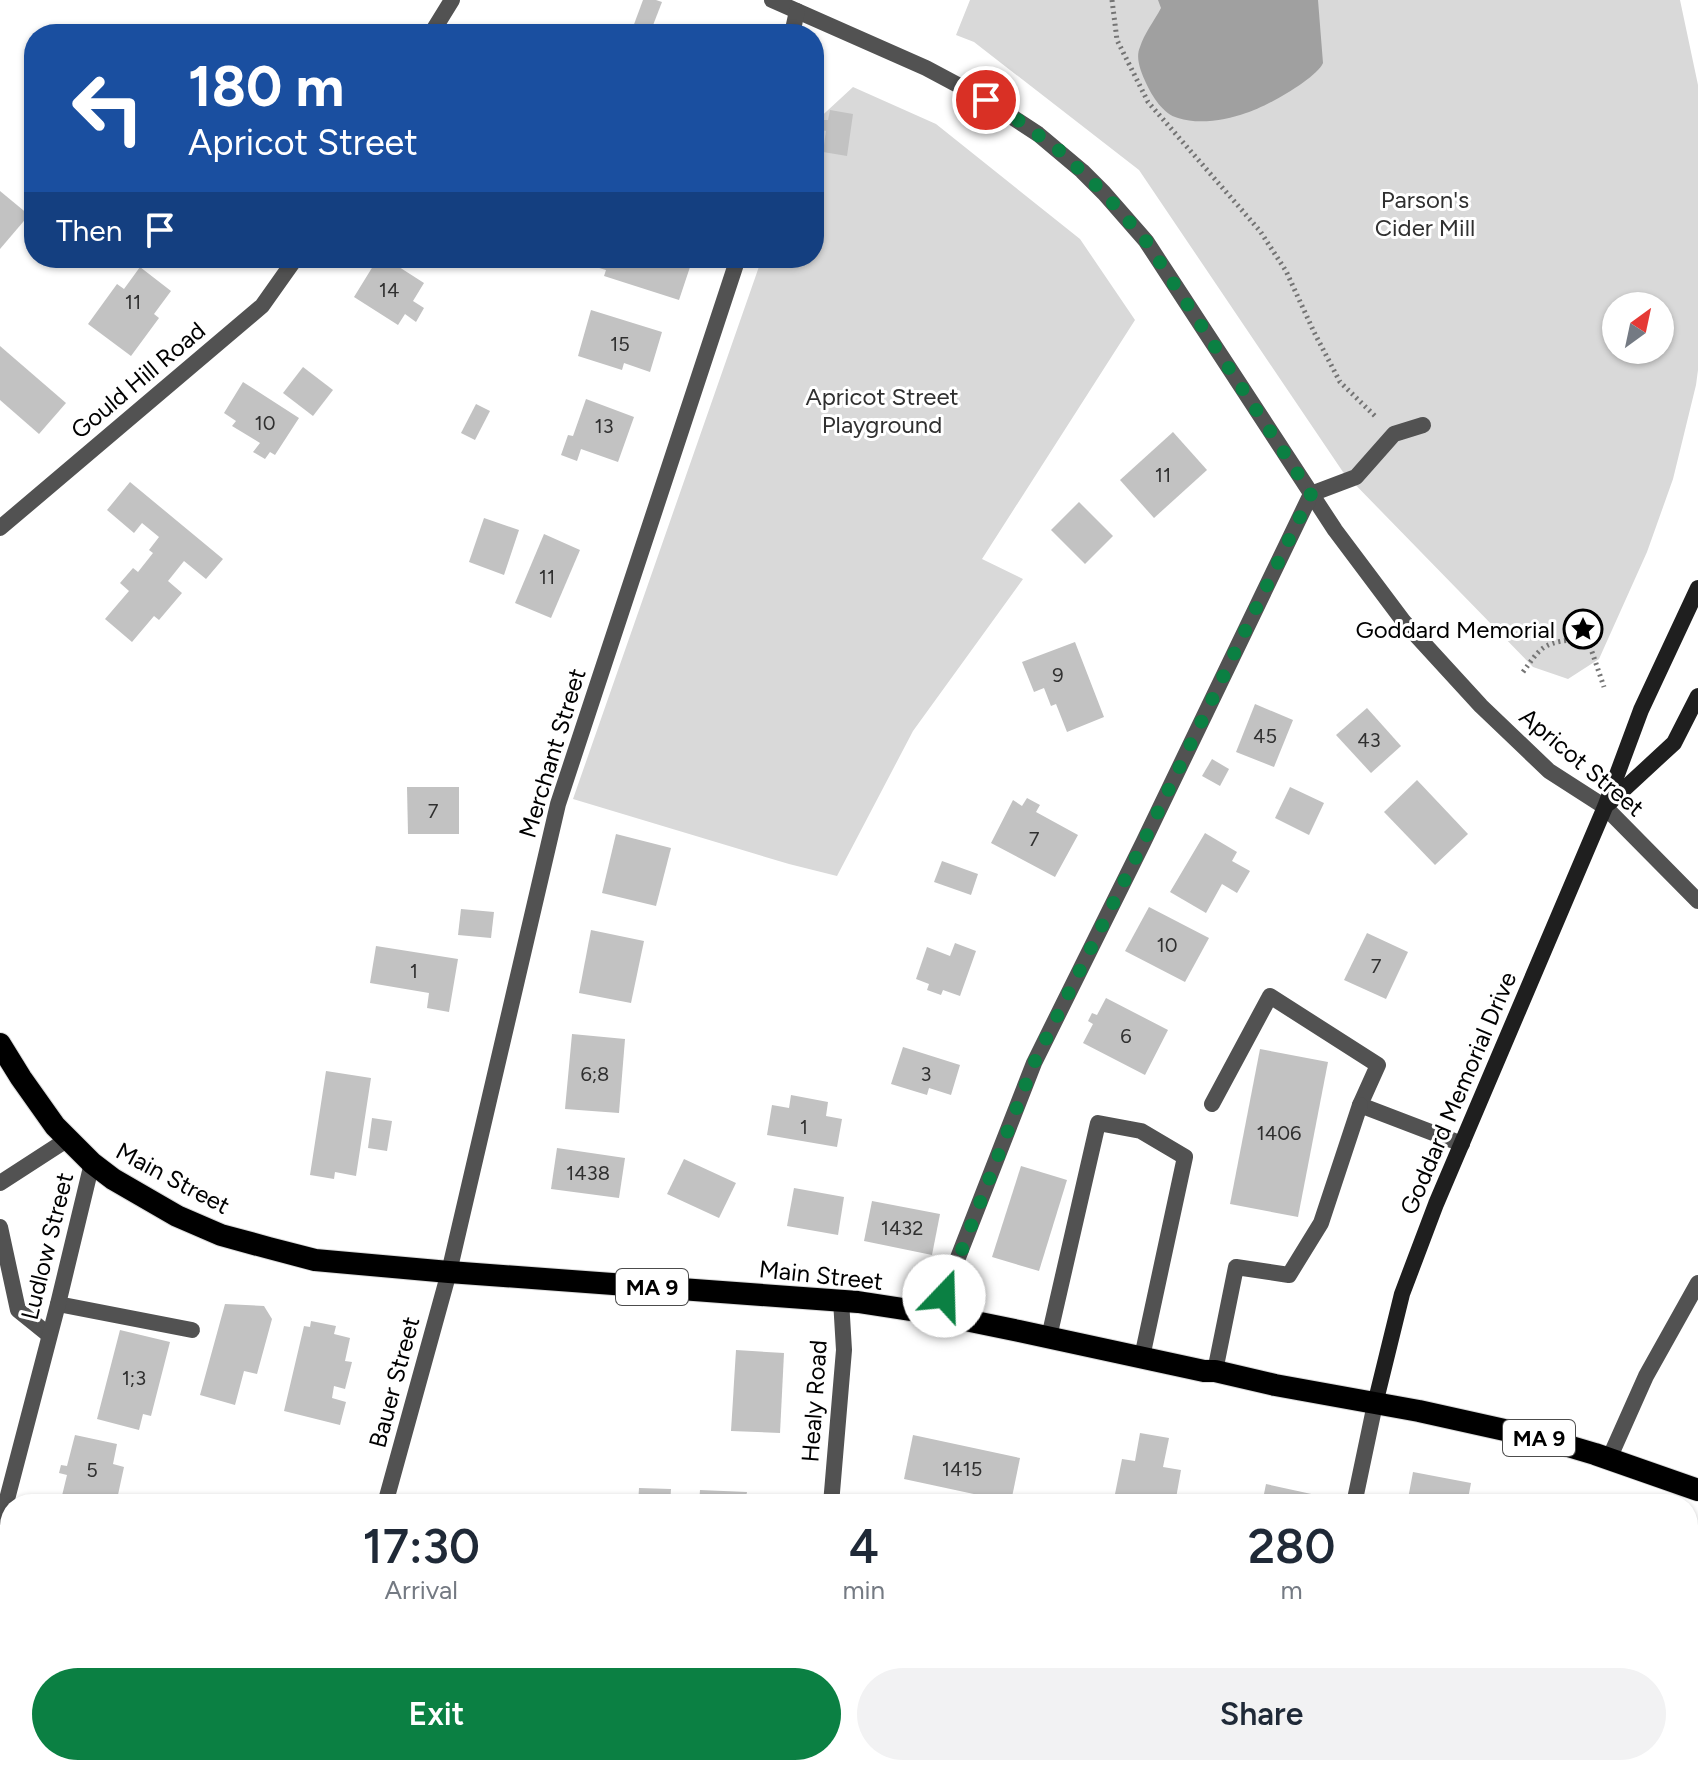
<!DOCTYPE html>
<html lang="en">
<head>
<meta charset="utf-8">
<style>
	:root { --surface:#fff; --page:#f2f2f3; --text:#1f2937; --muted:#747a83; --accent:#0b8043 }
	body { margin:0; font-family:Figtree,sans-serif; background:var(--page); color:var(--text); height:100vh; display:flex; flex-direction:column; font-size:30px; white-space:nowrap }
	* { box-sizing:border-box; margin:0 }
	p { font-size:26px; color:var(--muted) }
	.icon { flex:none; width:44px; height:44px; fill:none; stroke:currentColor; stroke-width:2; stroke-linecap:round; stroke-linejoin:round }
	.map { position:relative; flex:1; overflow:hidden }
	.drawer { position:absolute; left:0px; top:1494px; width:1698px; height:282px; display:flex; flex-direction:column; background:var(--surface); border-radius:32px 32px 0 0; box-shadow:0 2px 6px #0004 }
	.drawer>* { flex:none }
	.top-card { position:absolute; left:24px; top:24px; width:800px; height:244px; border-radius:32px; box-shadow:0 2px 6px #0004; background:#1a4fa0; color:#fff; overflow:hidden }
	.needle { width:52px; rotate:33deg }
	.controls { position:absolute; left:1602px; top:292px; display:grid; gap:16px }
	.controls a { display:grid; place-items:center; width:72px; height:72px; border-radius:50%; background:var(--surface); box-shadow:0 2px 6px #0004; font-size:40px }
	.pin { position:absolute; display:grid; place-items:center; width:68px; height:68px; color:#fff; margin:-34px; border:4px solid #fff; border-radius:50%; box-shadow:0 2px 8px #0007 }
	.me { position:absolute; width:88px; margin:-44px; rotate:21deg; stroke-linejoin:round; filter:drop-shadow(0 0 6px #0008) }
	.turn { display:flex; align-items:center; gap:28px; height:168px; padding:0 32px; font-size:36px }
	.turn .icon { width:104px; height:104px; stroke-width:2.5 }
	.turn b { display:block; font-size:56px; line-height:68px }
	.then { display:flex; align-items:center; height:76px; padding:0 32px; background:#0003; gap:16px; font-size:30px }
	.eta { display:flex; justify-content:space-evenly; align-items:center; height:136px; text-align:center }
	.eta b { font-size:48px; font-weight:600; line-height:56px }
	.cta { display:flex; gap:16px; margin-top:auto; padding:16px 32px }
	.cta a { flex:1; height:92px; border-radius:48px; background:var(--accent); color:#fff; font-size:32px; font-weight:600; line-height:92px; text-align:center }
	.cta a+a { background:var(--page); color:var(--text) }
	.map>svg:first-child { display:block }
	.green { fill:#d9d9d9; fill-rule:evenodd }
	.water { fill:#a0a0a0 }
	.building { fill:#c2c2c2 }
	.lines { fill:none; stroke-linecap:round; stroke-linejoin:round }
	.trunk-casing { stroke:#dbdbdb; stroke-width:24 }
	.path { stroke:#747474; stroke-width:5; stroke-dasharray:2 4; stroke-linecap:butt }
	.service { stroke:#525252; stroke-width:16 }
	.minor { stroke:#525252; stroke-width:16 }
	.tertiary { stroke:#525252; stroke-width:16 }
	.secondary { stroke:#1f1f1f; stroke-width:16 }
	.trunk { stroke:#000; stroke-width:22 }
	.route { stroke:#0b8043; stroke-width:14; stroke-dasharray:0 25.2 }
	.labels { text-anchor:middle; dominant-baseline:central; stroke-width:6; stroke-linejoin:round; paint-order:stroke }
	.number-label { font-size:20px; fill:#303030 }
	.shield { fill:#fff; stroke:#4c4c4c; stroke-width:2 }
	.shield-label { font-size:22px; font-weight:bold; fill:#000 }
	.park-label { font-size:24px; fill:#303030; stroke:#fff }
	.street-label { font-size:24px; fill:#000; stroke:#fff }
	.poi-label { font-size:24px; fill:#000; stroke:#fff; text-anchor:end }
</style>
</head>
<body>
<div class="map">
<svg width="1698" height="1775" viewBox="0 0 1698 1775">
	<rect width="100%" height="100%" fill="#fff"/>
	<g class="green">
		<path d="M 970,0 L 1680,0 L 1698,85 L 1698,370 L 1696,385 L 1673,479 L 1647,552 L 1599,659 L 1568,679 L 1533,667 L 1343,472 L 1139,170 L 974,42 L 956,35 ZM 1616,306 L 1660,306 L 1660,350 L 1616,350 Z"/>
		<path d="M 853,87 L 936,124 L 1080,239 L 1135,320 L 982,559 L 1023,579 L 913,731 L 837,876 L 789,864 L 573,799 L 762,258 L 814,258 L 814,123 Z"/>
	</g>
	<path class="water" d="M 1158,0 L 1318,0 L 1323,63 C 1316,79 1264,108 1246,113 C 1226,120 1199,125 1178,118 C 1163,114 1152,96 1146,83 C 1141,72 1135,58 1140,47 C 1144,34 1154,21 1161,8 Z"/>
	<g class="building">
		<path d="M 643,0 L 656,0 L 662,2 L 650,33 L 633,27 Z"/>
		<path d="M 830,110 L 853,114 L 847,156 L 823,152 L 826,131 L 821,130 L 823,120 L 828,120 Z"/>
		<path d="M 0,191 L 29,215 L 0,249 Z"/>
		<path d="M 378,258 L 385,258 L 424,283 L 413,301 L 424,308 L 416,322 L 405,314 L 398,325 L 354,297 Z"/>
		<path d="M 592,258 L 693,258 L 679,300 L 604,276 L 606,270 L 589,265 Z"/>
		<path d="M 140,267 L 171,291 L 154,314 L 159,318 L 131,356 L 88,324 L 117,284 L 124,289 Z"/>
		<path d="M 591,310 L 662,332 L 650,372 L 624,363 L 622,370 L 578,356 Z"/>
		<path d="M 0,346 L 66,403 L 39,434 L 0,400 Z"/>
		<path d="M 303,367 L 333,390 L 313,416 L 283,393 Z"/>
		<path d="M 243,382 L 299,418 L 275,455 L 270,452 L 265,459 L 253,452 L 260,443 L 232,426 L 236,421 L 224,413 Z"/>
		<path d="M 586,399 L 634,417 L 618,462 L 581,449 L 577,461 L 561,455 L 568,435 L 573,436 Z"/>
		<path d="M 476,404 L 490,411 L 475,440 L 461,433 Z"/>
		<path d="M 1173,432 L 1207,470 L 1154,518 L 1120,480 Z"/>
		<path d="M 130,482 L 223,559 L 206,579 L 184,561 L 168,581 L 182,593 L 159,620 L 154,616 L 132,642 L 105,619 L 129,591 L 120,583 L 133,568 L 138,572 L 153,553 L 149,550 L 159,537 L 142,523 L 134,533 L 107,510 Z"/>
		<path d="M 1079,502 L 1113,536 L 1085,564 L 1051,530 Z"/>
		<path d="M 484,518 L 519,530 L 504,575 L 469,562 Z"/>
		<path d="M 544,534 L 580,550 L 551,618 L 515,603 Z"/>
		<path d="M 1075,642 L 1104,717 L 1067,732 L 1056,704 L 1051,706 L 1044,688 L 1034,692 L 1022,662 Z"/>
		<path d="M 1255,704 L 1293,720 L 1274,767 L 1236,752 Z"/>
		<path d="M 1367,708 L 1401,746 L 1371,773 L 1336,735 Z"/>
		<path d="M 1212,759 L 1229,769 L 1220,786 L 1202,776 Z"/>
		<path d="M 1417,780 L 1468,834 L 1435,865 L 1384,812 Z"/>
		<path d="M 407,787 L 459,787 L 459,834 L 408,834 Z"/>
		<path d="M 1290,787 L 1324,803 L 1309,835 L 1275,818 Z"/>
		<path d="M 1027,798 L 1040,805 L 1036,812 L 1078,835 L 1055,877 L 991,843 L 1013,800 L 1022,806 Z"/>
		<path d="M 1205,833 L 1237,852 L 1232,861 L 1250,871 L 1237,893 L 1222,884 L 1206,913 L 1170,892 Z"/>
		<path d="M 616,834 L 671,848 L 656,906 L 602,893 Z"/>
		<path d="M 942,861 L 978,874 L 971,895 L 934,882 Z"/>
		<path d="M 1149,907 L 1209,938 L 1185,982 L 1125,951 Z"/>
		<path d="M 461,909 L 494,912 L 491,938 L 458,935 Z"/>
		<path d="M 591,930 L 644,941 L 631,1003 L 579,993 Z"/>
		<path d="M 1367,933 L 1408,952 L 1386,999 L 1344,980 Z"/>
		<path d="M 955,943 L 976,951 L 960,996 L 943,990 L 941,995 L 927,990 L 929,984 L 916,979 L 927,947 L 950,956 Z"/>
		<path d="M 376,946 L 458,959 L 449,1012 L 427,1008 L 429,993 L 370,983 Z"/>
		<path d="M 1106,998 L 1168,1030 L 1145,1075 L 1083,1043 L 1093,1024 L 1088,1021 L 1092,1013 L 1097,1015 Z"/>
		<path d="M 572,1034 L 625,1039 L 619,1113 L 565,1109 Z"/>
		<path d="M 903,1047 L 960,1065 L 951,1095 L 929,1088 L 927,1095 L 891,1084 Z"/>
		<path d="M 1260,1049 L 1328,1062 L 1298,1217 L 1230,1204 Z"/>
		<path d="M 326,1071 L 371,1078 L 356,1176 L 335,1172 L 334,1179 L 310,1175 Z"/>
		<path d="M 791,1095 L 828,1102 L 826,1116 L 842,1119 L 837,1147 L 767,1135 L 772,1105 L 789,1108 Z"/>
		<path d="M 372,1118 L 392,1121 L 387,1151 L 368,1148 Z"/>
		<path d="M 557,1148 L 625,1158 L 619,1198 L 551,1189 Z"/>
		<path d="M 684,1159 L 736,1183 L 719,1218 L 667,1194 Z"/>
		<path d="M 1021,1166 L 1067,1180 L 1039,1271 L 992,1257 Z"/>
		<path d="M 794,1188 L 844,1197 L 838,1235 L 787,1226 Z"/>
		<path d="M 872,1201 L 940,1214 L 932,1255 L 864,1241 Z"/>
		<path d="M 225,1304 L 264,1306 L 272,1319 L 257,1374 L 244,1371 L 235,1405 L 200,1395 Z"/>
		<path d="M 311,1321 L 336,1326 L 334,1334 L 350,1338 L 345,1361 L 352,1362 L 345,1389 L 334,1386 L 332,1398 L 346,1402 L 340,1425 L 284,1411 L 304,1326 L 310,1327 Z"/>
		<path d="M 120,1330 L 170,1342 L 151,1416 L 143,1414 L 139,1430 L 97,1419 Z"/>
		<path d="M 736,1350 L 784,1353 L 780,1433 L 731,1431 Z"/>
		<path d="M 1140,1433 L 1169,1438 L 1163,1467 L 1181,1470 L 1175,1504 L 1113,1504 L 1122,1459 L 1135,1461 Z"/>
		<path d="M 75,1435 L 117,1444 L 113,1464 L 124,1467 L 116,1504 L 60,1504 L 67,1475 L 59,1473 L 61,1465 L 67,1466 Z"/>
		<path d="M 913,1435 L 1020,1458 L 1011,1502 L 904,1479 Z"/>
		<path d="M 1413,1472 L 1471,1483 L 1467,1504 L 1407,1504 Z"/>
		<path d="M 1266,1484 L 1316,1495 L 1314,1504 L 1262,1504 Z"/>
		<path d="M 639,1488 L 671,1489 L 670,1504 L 638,1504 Z"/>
		<path d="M 700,1490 L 747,1492 L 746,1497 L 776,1499 L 775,1504 L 699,1504 Z"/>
		<path d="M 1688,1557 L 1698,1561 L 1698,1634 L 1688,1659 Z"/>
		<path d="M 17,1766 L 64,1766 L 62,1775 L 15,1775 Z"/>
		<path d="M 126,1766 L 166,1766 L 163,1775 L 129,1775 L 124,1773 Z"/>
		<path d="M 182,1766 L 247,1766 L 253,1768 L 252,1775 L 180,1775 Z"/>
		<path d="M 398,1766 L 425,1766 L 423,1775 L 406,1775 L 407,1769 Z"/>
		<path d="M 676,1766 L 748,1772 L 748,1775 L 675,1775 Z"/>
		<path d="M 883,1766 L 964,1766 L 963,1775 L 883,1773 Z"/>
		<path d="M 1592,1766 L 1611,1766 L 1634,1775 L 1588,1775 Z"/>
		<path d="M 983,1769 L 1040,1772 L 1040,1775 L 983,1775 Z"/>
	</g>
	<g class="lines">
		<g class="trunk-casing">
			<path id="trunk" d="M 0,1044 L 21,1078 L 55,1126 L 92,1163 L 113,1179 L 177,1216 L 221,1235 L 269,1248 L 315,1260 L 449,1272 L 858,1302 L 936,1314 L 1019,1331 L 1204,1371 L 1215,1371 L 1275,1385 L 1419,1411 L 1541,1438 L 1595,1454 L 1698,1490"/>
		</g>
		<g class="path">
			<path d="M 1112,0 L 1117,40 L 1148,102 L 1260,231 L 1286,271 L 1314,332 L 1340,382 L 1376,417"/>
			<circle cx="1583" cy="630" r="17"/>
			<path d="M 1590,646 L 1604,687"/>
			<path d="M 1523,672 C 1539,650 1542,643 1570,640"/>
		</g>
		<g class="service">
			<path d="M 1311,494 L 1356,477 L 1394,434 L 1423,425"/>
			<path d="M 1212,1104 L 1270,996 L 1378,1065 L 1360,1105 L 1462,1144"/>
			<path d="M 0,1183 L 68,1139"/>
			<path d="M 0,1227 L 18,1310 L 49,1335"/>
			<path d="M 58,1304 L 192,1330"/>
			<path d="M 1049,1337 L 1098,1123 L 1141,1131 L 1185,1157 L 1142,1357"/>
			<path d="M 1215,1371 L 1236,1267 L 1289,1275 L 1321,1223 L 1360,1105"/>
			<path d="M 1609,1459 L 1646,1376 L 1698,1283"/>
			<path d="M 1354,1504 L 1375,1404"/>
			<path d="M 1296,1775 L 1298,1766"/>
		</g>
		<g class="minor">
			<path d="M 772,0 L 926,68 L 986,100 L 1038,134 L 1082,171 L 1104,193 L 1146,241 L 1335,530 L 1404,622 L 1481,706 L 1549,771 L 1605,807"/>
			<path d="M 431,34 L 452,0"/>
			<path d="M 792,34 L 797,11"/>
			<path d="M 0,528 L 262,306 L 296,258"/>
			<path d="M 936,1314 L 1034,1063 L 1143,843 L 1311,494"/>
			<path d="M 385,1504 L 449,1272 L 558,804 L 738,258"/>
			<path d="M 831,1504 L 844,1350 L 841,1300"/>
			<path d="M 314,1775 L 316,1766"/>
			<path d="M 809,1775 L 810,1766"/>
		</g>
		<g class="tertiary">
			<path d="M 1605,807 L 1698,901"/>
			<path d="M 0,1526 L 58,1304 L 92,1163"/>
		</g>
		<g class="secondary">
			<path d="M 1609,803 L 1674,743 L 1698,696"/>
			<path d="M 1375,1404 L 1402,1294 L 1436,1204 L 1605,807 L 1641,710 L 1698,588"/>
		</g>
		<use href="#trunk" class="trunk"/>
	</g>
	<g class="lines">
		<path class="route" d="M 944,1296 L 1034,1063 L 1143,843 L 1311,494 L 1146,241 L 1104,193 L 1061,152 L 1015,118 L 986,100"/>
	</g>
	<defs>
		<g id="sight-ring" transform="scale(2)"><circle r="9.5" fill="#fff" stroke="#000" stroke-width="1.5"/><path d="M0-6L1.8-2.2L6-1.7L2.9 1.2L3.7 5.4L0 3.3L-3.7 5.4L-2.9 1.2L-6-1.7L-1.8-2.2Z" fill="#000"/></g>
	</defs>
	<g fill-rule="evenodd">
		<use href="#sight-ring" x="1583" y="629"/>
	</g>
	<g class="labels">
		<g class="number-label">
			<text x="389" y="290">14</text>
			<text x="133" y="302">11</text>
			<text x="620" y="344">15</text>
			<text x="265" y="423">10</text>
			<text x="604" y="426">13</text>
			<text x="1163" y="475">11</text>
			<text x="547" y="577">11</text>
			<text x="1058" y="675">9</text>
			<text x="1265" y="736">45</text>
			<text x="1369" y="740">43</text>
			<text x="433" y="811">7</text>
			<text x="1034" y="839">7</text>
			<text x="1167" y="945">10</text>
			<text x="1376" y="966">7</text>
			<text x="414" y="971">1</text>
			<text x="1126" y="1036">6</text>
			<text x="595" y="1074">6;8</text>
			<text x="926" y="1074">3</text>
			<text x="804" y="1127">1</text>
			<text x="1279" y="1133">1406</text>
			<text x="588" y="1173">1438</text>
			<text x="902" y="1228">1432</text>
			<text x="134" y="1378">1;3</text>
			<text x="962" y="1469">1415</text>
			<text x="92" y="1470">5</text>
		</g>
		<g class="shield">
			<rect x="616" y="1269" width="72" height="36" rx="6"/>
			<rect x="1503" y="1420" width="72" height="36" rx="6"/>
		</g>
		<g class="shield-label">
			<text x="652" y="1287">MA 9</text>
			<text x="1539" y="1438">MA 9</text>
		</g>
		<g class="park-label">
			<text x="1425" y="199">Parson's<tspan x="1425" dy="28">Cider Mill</tspan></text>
			<text x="882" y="396">Apricot Street<tspan x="882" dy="28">Playground</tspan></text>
		</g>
		<g class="street-label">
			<text transform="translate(138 380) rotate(-40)">Gould Hill Road</text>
			<text transform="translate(552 753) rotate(-73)">Merchant Street</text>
			<text transform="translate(1582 762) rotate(40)">Apricot Street</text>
			<text transform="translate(1458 1093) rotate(-67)">Goddard Memorial Drive</text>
			<text transform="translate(173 1178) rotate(28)">Main Street</text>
			<text transform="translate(47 1246) rotate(-76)">Ludlow Street</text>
			<text transform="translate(821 1275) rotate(6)">Main Street</text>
			<text transform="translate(394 1382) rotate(-75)">Bauer Street</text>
			<text transform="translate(814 1401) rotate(-86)">Healy Road</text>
		</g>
		<g class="poi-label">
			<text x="1555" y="629">Goddard Memorial</text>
		</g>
	</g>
</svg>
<div class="controls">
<a><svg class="needle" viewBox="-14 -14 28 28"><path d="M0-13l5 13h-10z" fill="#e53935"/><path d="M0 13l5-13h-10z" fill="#747a83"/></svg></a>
</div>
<div class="pin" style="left:986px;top:100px;background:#d93025"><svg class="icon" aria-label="arrive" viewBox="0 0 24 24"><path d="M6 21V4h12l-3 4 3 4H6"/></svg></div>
<svg class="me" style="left:944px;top:1296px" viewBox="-20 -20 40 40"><circle r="19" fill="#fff"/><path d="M0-13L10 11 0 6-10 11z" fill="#0b8043"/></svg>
<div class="top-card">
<div class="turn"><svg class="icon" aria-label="left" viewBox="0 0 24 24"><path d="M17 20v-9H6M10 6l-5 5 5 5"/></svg><div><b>180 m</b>Apricot Street</div></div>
<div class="then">Then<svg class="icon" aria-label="arrive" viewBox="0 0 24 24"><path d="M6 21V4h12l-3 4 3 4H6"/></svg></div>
</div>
<section class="drawer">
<div class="eta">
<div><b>17:30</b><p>Arrival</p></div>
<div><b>4</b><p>min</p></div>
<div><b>280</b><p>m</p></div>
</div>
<div class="cta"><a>Exit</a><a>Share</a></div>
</section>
</div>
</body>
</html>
